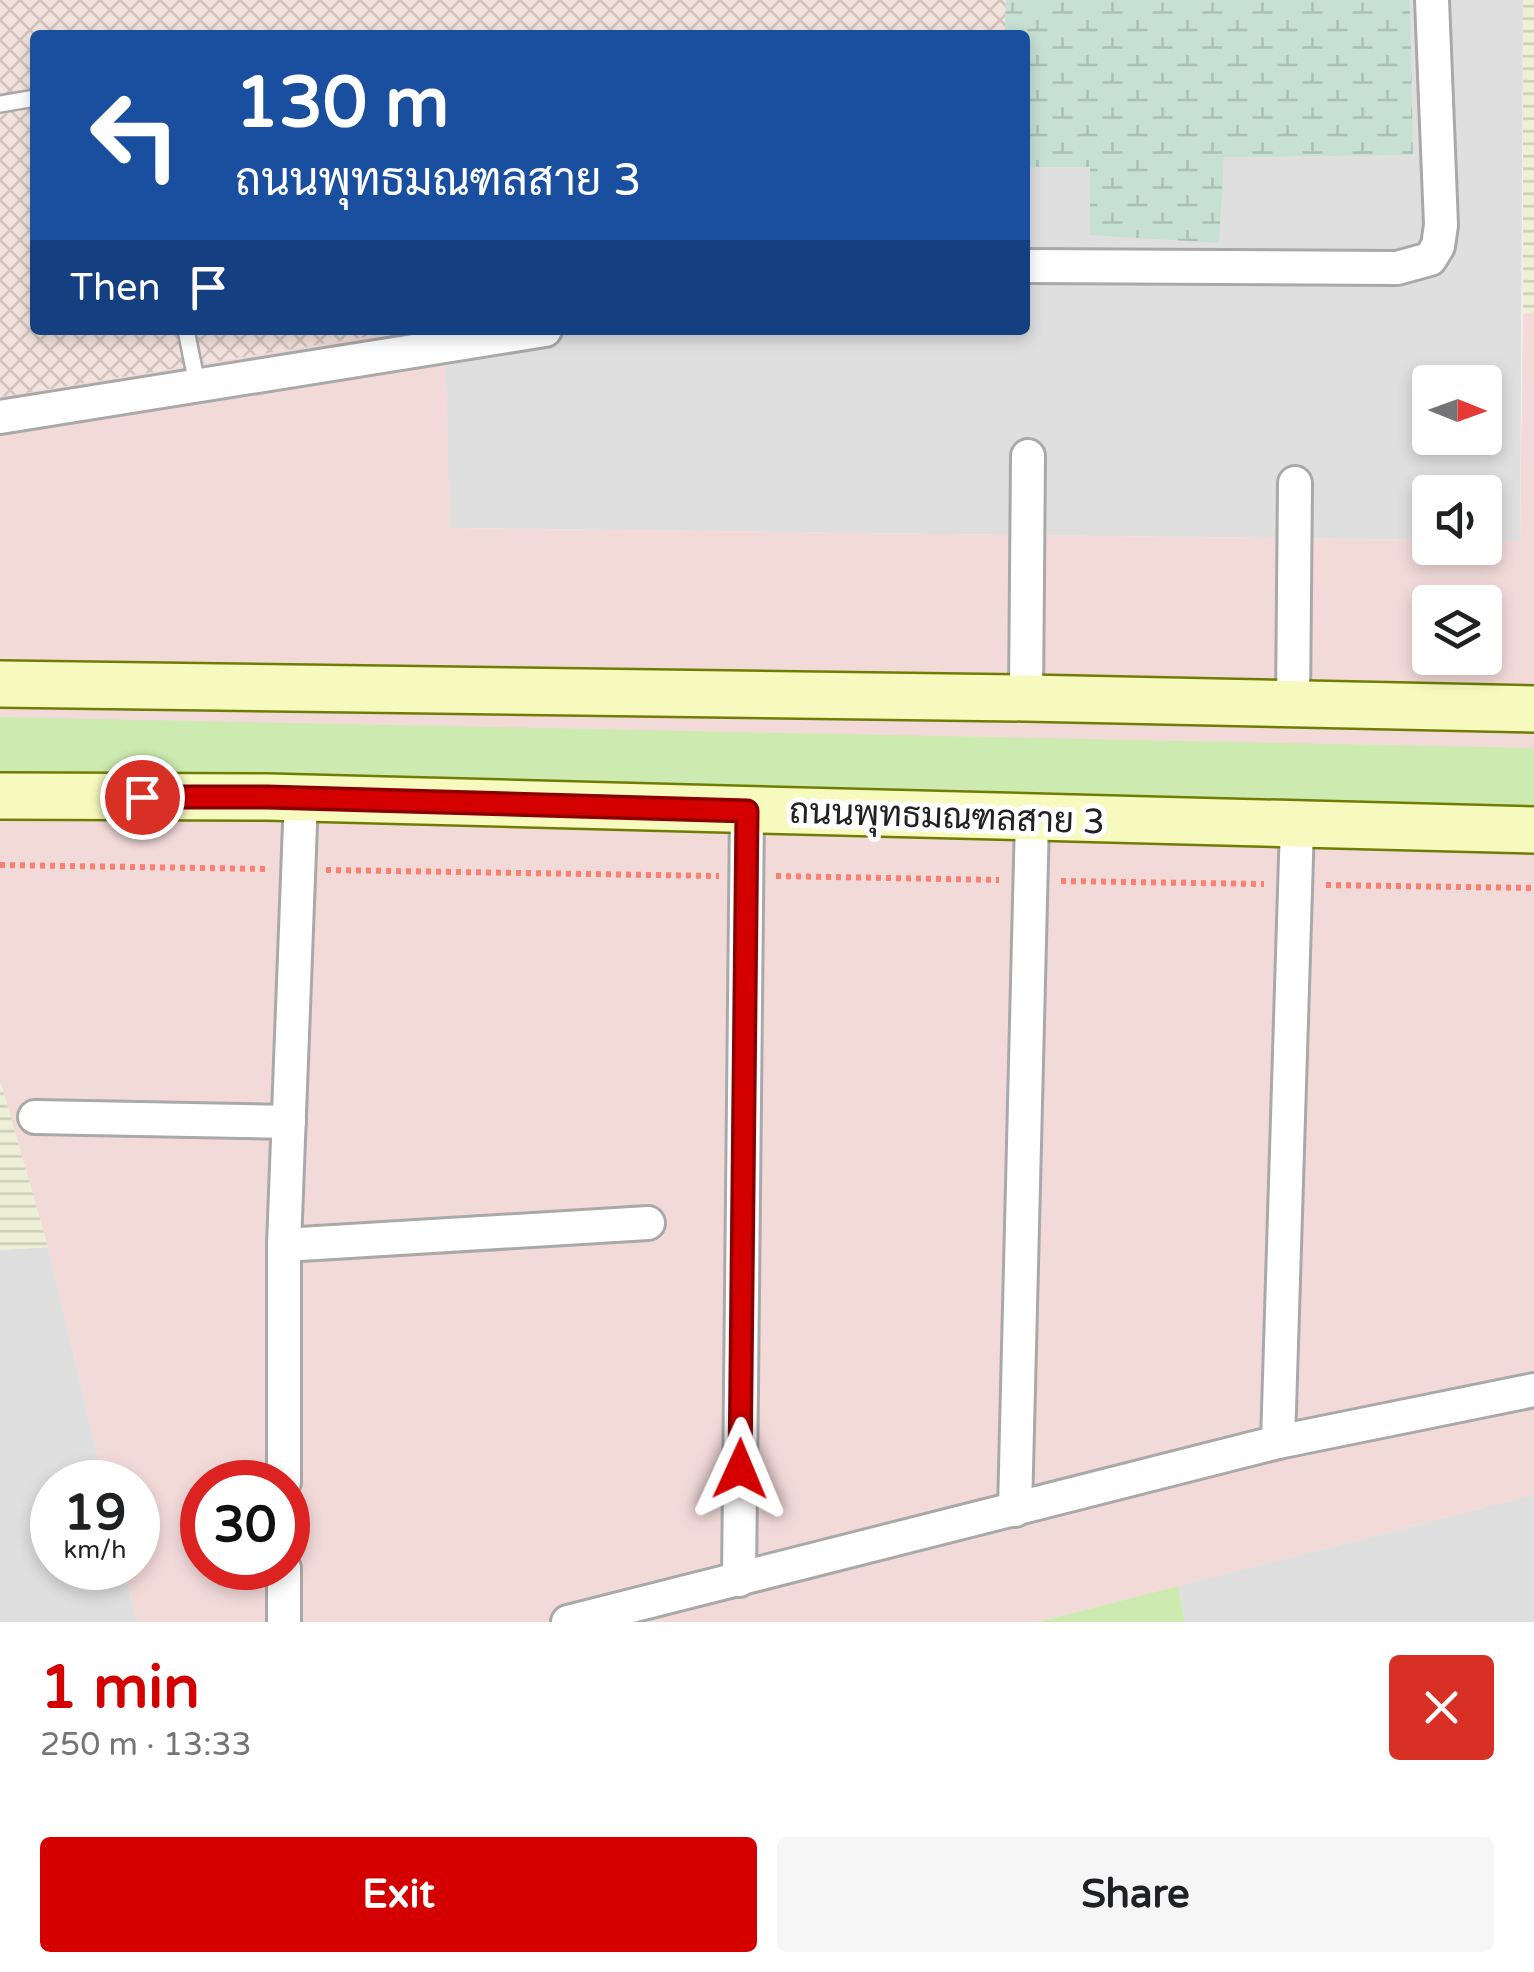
<!DOCTYPE html>
<html lang="en">
<head>
<meta charset="utf-8">
<style>
	:root { --surface:#fff; --page:#f6f6f6; --text:#202124; --muted:#757577; --accent:#d40000 }
	body { margin:0; font-family:"Varela Round",Sarabun,sans-serif; background:var(--page); color:var(--text); height:100vh; display:flex; flex-direction:column; font-size:38px; white-space:nowrap }
	* { box-sizing:border-box; margin:0 }
	p { font-size:32px; color:var(--muted) }
	.icon { flex:none; width:55px; height:55px; fill:none; stroke:currentColor; stroke-width:2; stroke-linecap:round; stroke-linejoin:round }
	.map { position:relative; height:1622px; overflow:hidden }
	.panel { display:flex; flex-direction:column; background:var(--surface); flex:1 }
	.panel>* { flex:none }
	.hud { position:absolute; left:30px; top:30px; width:1000px; height:305px; border-radius:10px; box-shadow:0 5px 15px #0003; background:#1a4fa0; color:#fff; overflow:hidden }
	.needle { width:65px; rotate:91deg }
	.fabs { position:absolute; left:1412px; top:365px; display:grid; gap:20px }
	.fabs a { display:grid; place-items:center; width:90px; height:90px; border-radius:10px; background:var(--surface); box-shadow:0 5px 15px #0003; font-size:50px }
	.speed { position:absolute; left:30px; top:1460px; display:flex; gap:20px; font-size:50px; font-weight:700; text-align:center }
	.speed>* { display:grid; place-content:center; width:130px; height:130px; border-radius:50%; background:var(--surface); box-shadow:0 5px 15px #0003; line-height:1 }
	.speed small { font-size:25px; font-weight:400 }
	.speed .limit { border:15px solid #d22; background:#fff; color:#111 }
	.pin { position:absolute; display:grid; place-items:center; width:85px; height:85px; color:#fff; margin:-42px; border:5px solid #fff; border-radius:50%; box-shadow:0 2px 10px #0007 }
	.me { position:absolute; width:110px; margin:-55px; rotate:1deg; stroke-linejoin:round; filter:drop-shadow(0 0 8px #0008) }
	.turn { display:flex; align-items:center; gap:35px; height:210px; padding:0 40px; font-size:45px }
	.turn .icon { width:130px; height:130px; stroke-width:2.5 }
	.turn b { display:block; font-size:70px; line-height:85px }
	.then { display:flex; align-items:center; height:95px; padding:0 40px; background:#0003; gap:20px; font-size:38px }
	.round { display:grid; place-items:center; flex:none; width:105px; height:105px; border-radius:10px; background:var(--page) }
	.overview { display:flex; align-items:center; justify-content:space-between; height:170px; padding:0 40px }
	h1 { font-size:60px; font-weight:700; line-height:75px; color:var(--accent) }
	.primary-button { display:flex; gap:20px; margin-top:auto; padding:20px 40px }
	.primary-button a { flex:1; height:115px; border-radius:10px; background:var(--accent); color:#fff; font-size:40px; font-weight:700; line-height:115px; text-align:center }
	.primary-button a+a { background:var(--page); color:var(--text) }
	.map>svg:first-child { display:block }
	.residential { fill:#e0dfdf; fill-rule:evenodd }
	.commercial { fill:#f2dad9; fill-rule:evenodd }
	.military { fill:url(#military-cross-hatch) }
	.farmland { fill:url(#farmland-rules) }
	.grass { fill:#cdebb0 }
	.wetland { fill:url(#wetland-marsh) }
	.lines { fill:none; stroke-linecap:round; stroke-linejoin:round }
	.service-casing { stroke:#a9a9a9; stroke-width:20 }
	.minor-casing { stroke:#a9a9a9; stroke-width:38 }
	.secondary-casing { stroke:#707d05; stroke-width:50 }
	.path { stroke:#fa8072; stroke-width:6; stroke-dasharray:5 5; stroke-linecap:butt }
	.service { stroke:#fff; stroke-width:15 }
	.minor { stroke:#fff; stroke-width:32 }
	.secondary { stroke:#f7fabf; stroke-width:45 }
	.route-casing { stroke:#8a0000; stroke-width:25 }
	.route { stroke:#d40000; stroke-width:18 }
	.labels { text-anchor:middle; dominant-baseline:central; stroke-width:10; stroke-linejoin:round; paint-order:stroke }
	.street-label { font-size:35px; fill:#222; stroke:#fff }
</style>
</head>
<body>
<div class="map">
<svg width="1534" height="1622" viewBox="0 0 1534 1622">
	<defs>
		<pattern id="military-cross-hatch" width="8" height="8" patternUnits="userSpaceOnUse" patternTransform="scale(2.5)"><rect width="8" height="8" fill="#f3e3dd"/><path d="M0 0l8 8M0 8l8-8" fill="none" stroke="#d0c2bd"/></pattern>
		<pattern id="farmland-rules" width="6" height="5" patternUnits="userSpaceOnUse" patternTransform="scale(2.5)"><rect width="6" height="5" fill="#eef0d5"/><path d="M0 2.5h6" fill="none" stroke="#ccceb7"/></pattern>
		<pattern id="wetland-marsh" width="20" height="14" patternUnits="userSpaceOnUse" patternTransform="scale(2.5)"><rect width="20" height="14" fill="#c6e0d4"/><path d="M1 5h8M5 5V1M11 12h8M15 12V8" fill="none" stroke="#aac0b6"/></pattern>
	</defs>
	<rect width="100%" height="100%" fill="#f2efe9"/>
	<g class="residential">
		<path d="M 1006,0 L 1523,0 L 1520,541 L 1485,541 L 1485,492 L 1430,492 L 1430,540 L 449,528 L 445,330 L 1025,330 L 1025,35 L 1005,35 ZM 1430,382 L 1485,382 L 1485,438 L 1430,438 Z"/>
		<path d="M 48,1247 L 104,1482 L 52,1482 L 52,1568 L 124,1568 L 137,1622 L 0,1622 L 0,1250 Z"/>
		<path d="M 1534,1495 L 1534,1622 L 1185,1622 L 1178,1586 Z"/>
	</g>
	<path class="commercial" d="M 1534,312 L 1534,1495 L 1038,1622 L 137,1622 L 124,1568 L 138,1568 L 138,1482 L 104,1482 L 48,1247 L 0,1080 L 0,389 L 402,330 L 445,330 L 450,528 L 1430,540 L 1430,548 L 1485,548 L 1485,541 L 1520,541 L 1523,314 ZM 1430,602 L 1485,602 L 1485,658 L 1430,658 ZM 202,1482 L 288,1482 L 288,1568 L 202,1568 Z"/>
	<path class="military" d="M 0,0 L 1006,0 L 1005,35 L 35,35 L 35,330 L 407,330 L 0,397 Z"/>
	<g class="farmland">
		<path d="M 1523,0 L 1534,0 L 1534,312 L 1523,314 Z"/>
		<path d="M 0,1080 L 48,1247 L 0,1250 Z"/>
	</g>
	<g class="grass">
		<path d="M 0,717 L 1534,748 L 1534,806 L 0,778 Z"/>
		<path d="M 1178,1586 L 1185,1622 L 1038,1622 Z"/>
	</g>
	<path class="wetland" d="M 1006,0 L 1410,0 L 1413,155 L 1224,157 L 1219,243 L 1090,235 L 1090,167 L 1025,167 L 1025,35 L 1005,35 Z"/>
	<g class="lines">
		<g class="service-casing">
			<g id="service">
				<path d="M 0,104 L 35,98"/>
				<path d="M 186,330 L 197,384"/>
			</g>
		</g>
		<g class="minor-casing">
			<g id="minor">
				<path d="M 1025,266 L 1397,268 L 1430,259 L 1438,246 L 1441,225 L 1432,0"/>
				<path d="M 0,417 L 545,330"/>
				<path d="M 1026,698 L 1028,456"/>
				<path d="M 1293,703 L 1295,483"/>
				<path d="M 35,1117 L 289,1122"/>
				<path d="M 284,1245 L 648,1223"/>
				<path d="M 1278,1442 L 1297,825"/>
				<path d="M 284,1482 L 284,1245 L 301,798"/>
				<path d="M 1015,1510 L 1032,819"/>
				<path d="M 739,1580 L 747,811"/>
				<path d="M 284,1622 L 284,1568"/>
				<path d="M 568,1622 L 1278,1442 L 1534,1390"/>
			</g>
		</g>
		<g class="secondary-casing">
			<g id="secondary">
				<path d="M 0,684 L 1026,698 L 1534,709"/>
				<path d="M 0,796 L 267,797 L 1534,830"/>
			</g>
		</g>
		<g class="path">
			<path d="M 0,865 L 269,869"/>
			<path d="M 326,870 L 719,876"/>
			<path d="M 776,876 L 999,880"/>
			<path d="M 1061,881 L 1264,884"/>
			<path d="M 1326,885 L 1534,888"/>
		</g>
		<use href="#service" class="service"/>
		<use href="#minor" class="minor"/>
		<use href="#secondary" class="secondary"/>
	</g>
	<g class="lines">
		<g class="route-casing">
			<path id="route" d="M 142,797 L 267,797 L 747,811 L 740,1469"/>
		</g>
		<use href="#route" class="route"/>
	</g>
	<g class="labels">
		<g class="street-label">
			<text transform="translate(947 817) rotate(2)">ถนนพุทธมณฑลสาย 3</text>
		</g>
	</g>
</svg>
<div class="fabs">
<a><svg class="needle" viewBox="-14 -14 28 28"><path d="M0-13l5 13h-10z" fill="#e53935"/><path d="M0 13l5-13h-10z" fill="#757577"/></svg></a>
<a><svg class="icon" aria-label="sound" viewBox="0 0 24 24"><path d="M4 9h4l5-4v14l-5-4H4zM17 9q2 3 0 6"/></svg></a>
<a><svg class="icon" aria-label="layers" viewBox="0 0 24 24"><path d="M12 4l9 5-9 5-9-5zM3 14l9 5 9-5"/></svg></a>
</div>
<div class="speed"><div>19<small>km/h</small></div><div class="limit">30</div></div>
<div class="pin" style="left:142px;top:797px;background:#d93025"><svg class="icon" aria-label="arrive" viewBox="0 0 24 24"><path d="M6 21V4h12l-3 4 3 4H6"/></svg></div>
<svg class="me" style="left:740px;top:1469px" viewBox="-20 -20 40 40"><path d="M0-17L14 15 0 8-14 15z" fill="#d40000" stroke="#fff" stroke-width="4"/></svg>
<div class="hud">
<div class="turn"><svg class="icon" aria-label="left" viewBox="0 0 24 24"><path d="M17 20v-9H6M10 6l-5 5 5 5"/></svg><div><b>130 m</b>ถนนพุทธมณฑลสาย 3</div></div>
<div class="then">Then<svg class="icon" aria-label="arrive" viewBox="0 0 24 24"><path d="M6 21V4h12l-3 4 3 4H6"/></svg></div>
</div>
</div>
<section class="panel">
<div class="overview"><div><h1>1 min</h1><p>250 m · 13:33</p></div><a class="round" style="background:#d93025;color:#fff"><svg class="icon" aria-label="close" viewBox="0 0 24 24"><path d="M6 6l12 12M18 6L6 18"/></svg></a></div>
<div class="primary-button"><a>Exit</a><a>Share</a></div>
</section>
</body>
</html>
